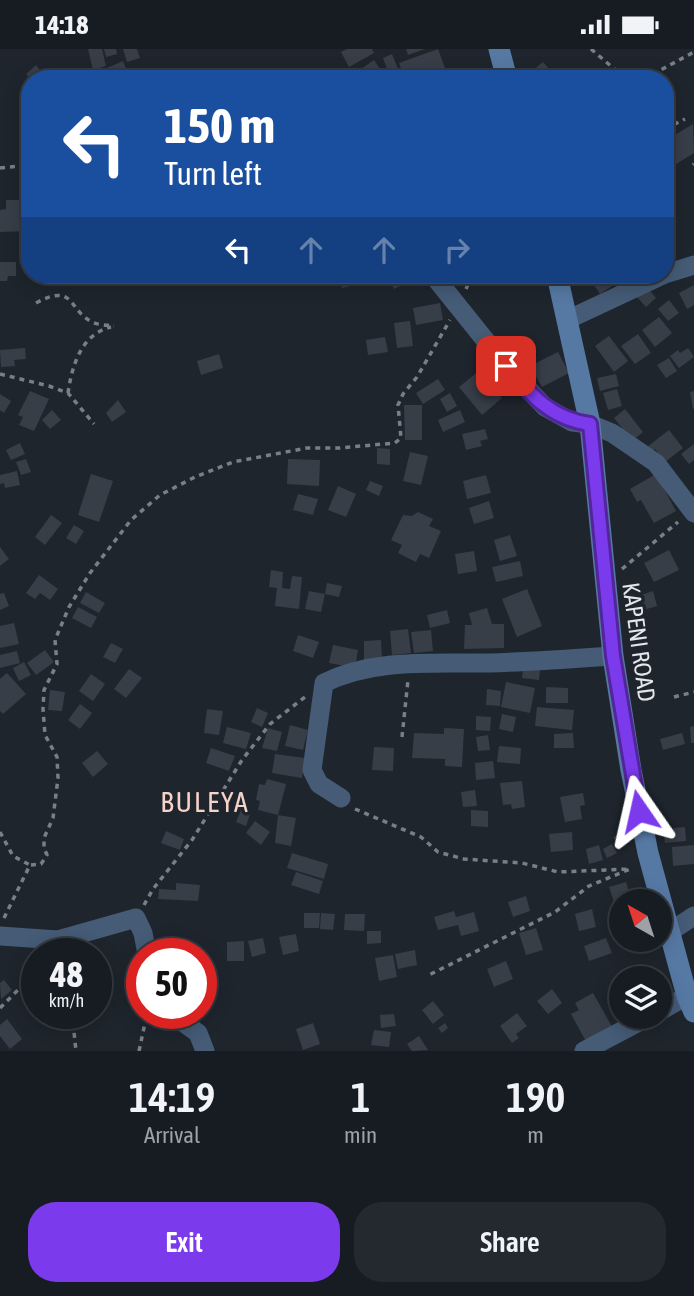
<!DOCTYPE html>
<html lang="en">
<head>
<meta charset="utf-8">
<style>
	:root { --surface:#161c22; --page:#23292f; --text:#f1f3f6; --muted:#9ea1a5; --line:#353a40; --accent:#7c3aed }
	body { margin:0; font-family:"Asap Condensed",sans-serif; background:var(--page); color:var(--text); height:100vh; display:flex; flex-direction:column; font-size:26px; white-space:nowrap }
	* { box-sizing:border-box; margin:0 }
	p { font-size:23px; color:var(--muted) }
	.icon { flex:none; width:38px; height:38px; fill:none; stroke:currentColor; stroke-width:2; stroke-linecap:round; stroke-linejoin:round }
	.map { position:relative; height:1002px; overflow:hidden }
	.details { display:flex; flex-direction:column; background:var(--surface); flex:1 }
	.details>* { flex:none }
	.banner { position:absolute; left:21px; top:21px; width:653px; height:214px; border-radius:28px; box-shadow:0 4px 18px #0003,0 0 0 2px var(--line); background:#1a4fa0; color:#fff; overflow:hidden }
	.needle { width:46px; rotate:321deg }
	.buttons { position:absolute; left:609px; top:840px; display:grid; gap:14px }
	.buttons a { display:grid; place-items:center; width:63px; height:63px; border-radius:50%; background:var(--surface); box-shadow:0 4px 18px #0003,0 0 0 2px var(--line); font-size:35px }
	.speed { position:absolute; left:21px; top:889px; display:flex; gap:14px; font-size:35px; font-weight:700; text-align:center }
	.speed>* { display:grid; place-content:center; width:91px; height:91px; border-radius:50%; background:var(--surface); box-shadow:0 4px 18px #0003,0 0 0 2px var(--line); line-height:1 }
	.speed small { font-size:18px; font-weight:400 }
	.speed .limit { border:10px solid #d22; background:#fff; color:#111 }
	.pin { position:absolute; display:grid; place-items:center; width:60px; height:60px; color:#fff; margin:-30px; border-radius:14px; box-shadow:0 4px 10px #0006 }
	.me { position:absolute; width:77px; margin:-38px; rotate:349deg; stroke-linejoin:round; filter:drop-shadow(0 0 5px #0008) }
	.turn { display:flex; align-items:center; gap:24px; height:147px; padding:0 28px; font-size:32px }
	.turn .icon { width:91px; height:91px; stroke-width:2.5 }
	.turn b { display:block; font-size:49px; line-height:60px }
	.lanes { display:flex; align-items:center; height:66px; padding:0 28px; background:#0003; justify-content:center; gap:35px; direction:ltr }
	.lanes .off { opacity:.35 }
	.eta { display:flex; justify-content:space-evenly; align-items:center; height:119px; text-align:center }
	.eta b { font-size:42px; font-weight:600; line-height:49px }
	.primary-button { display:flex; gap:14px; margin-top:auto; padding:14px 28px }
	.primary-button a { flex:1; height:80px; border-radius:28px; background:var(--accent); color:#fff; font-size:28px; font-weight:600; line-height:80px; text-align:center }
	.primary-button a+a { background:var(--page); color:var(--text) }
	.status { display:flex; justify-content:space-between; align-items:center; height:49px; padding:0 35px; background:var(--surface); direction:ltr }
	.status svg { height:19px; fill:currentColor }
	.map>svg:first-child { display:block }
	.building { fill:#373e48 }
	.lines { fill:none; stroke-linecap:round; stroke-linejoin:round }
	.path { stroke:#797f86; stroke-width:3.5; stroke-dasharray:5 5; stroke-linecap:butt }
	.street { stroke:#455b76; stroke-width:19 }
	.secondary { stroke:#5679a4; stroke-width:21 }
	.route-casing { stroke:#51269a; stroke-width:18 }
	.route { stroke:#7c3aed; stroke-width:12 }
	.labels { text-anchor:middle; dominant-baseline:central; stroke-width:7; stroke-linejoin:round; paint-order:stroke }
	.street-label { font-size:24px; fill:#e3e7ed; stroke:#1e252d }
	.quarter-label { font-size:28px; letter-spacing:2px; fill:#f5d3c9; stroke:#1e252d }
</style>
</head>
<body>
<div class="status"><b>14:18</b><svg viewBox="0 0 49 12"><path d="M0 12V9h3v3zM5 12V6h3v6zM10 12V3h3v9zM15 12V0h3v12zM26 1h20v11H26zM47 4h2v5h-2z"/></svg></div>
<div class="map">
<svg width="694" height="1002" viewBox="0 0 694 1002">
	<rect width="100%" height="100%" fill="#1e252d"/>
	<g class="building">
		<path d="M 88,0 L 102,0 L 106,17 L 93,21 Z"/>
		<path d="M 104,0 L 116,0 L 117,5 L 106,8 Z"/>
		<path d="M 123,0 L 137,0 L 140,9 L 127,13 Z"/>
		<path d="M 347,0 L 372,0 L 374,4 L 349,18 L 341,3 Z"/>
		<path d="M 406,0 L 425,0 L 408,6 Z"/>
		<path d="M 438,0 L 448,27 L 440,30 L 405,30 L 399,14 Z"/>
		<path d="M 392,5 L 402,30 L 391,30 L 383,9 Z"/>
		<path d="M 374,11 L 384,26 L 379,30 L 353,30 L 351,27 Z"/>
		<path d="M 123,12 L 128,25 L 117,30 L 104,30 L 100,22 Z"/>
		<path d="M 543,13 L 556,28 L 554,30 L 538,30 L 532,22 Z"/>
		<path d="M 36,16 L 47,30 L 30,30 L 26,25 Z"/>
		<path d="M 30,34 L 30,48 L 23,40 Z"/>
		<path d="M 30,60 L 30,76 L 22,67 Z"/>
		<path d="M 693,75 L 694,104 L 673,117 L 665,104 L 665,92 Z"/>
		<path d="M 6,151 L 19,151 L 19,159 L 28,159 L 29,182 L 0,183 L 0,161 L 6,160 Z"/>
		<path d="M 0,213 L 16,213 L 16,227 L 8,227 L 7,232 L 0,232 Z"/>
		<path d="M 269,226 L 295,226 L 271,234 Z"/>
		<path d="M 339,226 L 360,226 L 362,234 L 342,239 Z"/>
		<path d="M 387,226 L 405,226 L 408,233 L 394,240 Z"/>
		<path d="M 587,226 L 613,226 L 618,233 L 600,245 Z"/>
		<path d="M 619,226 L 636,226 L 623,233 Z"/>
		<path d="M 694,236 L 694,256 L 687,260 L 679,244 Z"/>
		<path d="M 647,238 L 656,249 L 646,258 L 636,247 Z"/>
		<path d="M 669,251 L 679,264 L 668,272 L 658,260 Z"/>
		<path d="M 440,254 L 443,271 L 416,276 L 413,259 Z"/>
		<path d="M 659,268 L 672,284 L 655,298 L 642,281 Z"/>
		<path d="M 410,272 L 413,297 L 397,299 L 394,274 Z"/>
		<path d="M 638,285 L 651,304 L 635,315 L 621,297 Z"/>
		<path d="M 609,287 L 628,312 L 614,323 L 595,297 Z"/>
		<path d="M 385,288 L 388,303 L 368,306 L 366,291 Z"/>
		<path d="M 25,299 L 26,310 L 14,311 L 15,317 L 1,318 L 0,301 Z"/>
		<path d="M 688,299 L 694,308 L 679,319 L 670,307 L 678,301 L 680,304 Z"/>
		<path d="M 558,303 L 569,324 L 542,338 L 530,317 Z"/>
		<path d="M 219,305 L 223,319 L 201,326 L 197,312 Z"/>
		<path d="M 669,309 L 677,322 L 666,329 L 657,316 Z"/>
		<path d="M 479,322 L 502,349 L 482,366 L 459,338 Z"/>
		<path d="M 616,325 L 619,337 L 600,342 L 597,329 Z"/>
		<path d="M 438,330 L 445,341 L 423,355 L 416,344 Z"/>
		<path d="M 617,340 L 622,357 L 608,361 L 603,344 Z"/>
		<path d="M 30,342 L 49,350 L 34,382 L 19,376 L 23,368 L 18,366 Z"/>
		<path d="M 694,342 L 694,360 L 693,360 L 690,343 Z"/>
		<path d="M 450,344 L 457,357 L 447,363 L 440,350 Z"/>
		<path d="M 0,345 L 11,352 L 4,364 L 0,361 Z"/>
		<path d="M 118,351 L 126,363 L 112,373 L 106,364 Z"/>
		<path d="M 404,356 L 422,356 L 422,391 L 405,391 Z"/>
		<path d="M 625,360 L 643,383 L 632,392 L 614,369 Z"/>
		<path d="M 52,361 L 61,371 L 50,380 L 42,371 Z"/>
		<path d="M 460,361 L 465,373 L 443,383 L 438,371 Z"/>
		<path d="M 485,380 L 488,390 L 480,392 L 482,397 L 466,401 L 462,385 Z"/>
		<path d="M 669,381 L 683,399 L 665,413 L 655,400 L 651,403 L 647,398 Z"/>
		<path d="M 20,394 L 25,405 L 11,411 L 6,401 Z"/>
		<path d="M 694,395 L 694,411 L 689,415 L 681,405 Z"/>
		<path d="M 377,399 L 390,400 L 390,416 L 377,415 Z"/>
		<path d="M 410,403 L 428,407 L 421,436 L 403,432 Z"/>
		<path d="M 26,410 L 31,423 L 21,426 L 16,413 Z"/>
		<path d="M 288,410 L 320,411 L 319,437 L 287,435 Z"/>
		<path d="M 17,422 L 20,436 L 5,439 L 4,434 L 0,435 L 0,426 Z"/>
		<path d="M 91,425 L 113,432 L 99,473 L 78,466 Z"/>
		<path d="M 656,425 L 676,462 L 654,474 L 641,451 L 637,453 L 630,440 Z"/>
		<path d="M 486,426 L 491,444 L 467,450 L 463,432 Z"/>
		<path d="M 370,432 L 383,437 L 379,447 L 366,441 Z"/>
		<path d="M 338,437 L 356,445 L 346,468 L 328,461 Z"/>
		<path d="M 298,445 L 318,450 L 313,466 L 293,461 Z"/>
		<path d="M 489,452 L 494,469 L 474,475 L 469,459 Z"/>
		<path d="M 418,463 L 433,470 L 429,477 L 441,482 L 429,509 L 420,505 L 416,513 L 398,504 L 402,496 L 391,491 L 403,466 L 412,467 Z"/>
		<path d="M 51,466 L 62,474 L 45,496 L 35,488 Z"/>
		<path d="M 74,476 L 84,482 L 76,495 L 66,489 Z"/>
		<path d="M 510,486 L 517,507 L 500,512 L 494,491 Z"/>
		<path d="M 0,498 L 9,510 L 0,517 Z"/>
		<path d="M 669,501 L 679,521 L 654,533 L 644,514 Z"/>
		<path d="M 474,502 L 477,522 L 458,525 L 455,505 Z"/>
		<path d="M 520,512 L 523,527 L 496,533 L 492,518 Z"/>
		<path d="M 271,521 L 283,523 L 282,539 L 290,540 L 292,527 L 302,528 L 299,560 L 275,557 L 277,539 L 269,538 Z"/>
		<path d="M 39,526 L 58,540 L 50,551 L 40,544 L 35,550 L 26,544 Z"/>
		<path d="M 327,534 L 342,537 L 339,548 L 325,545 Z"/>
		<path d="M 527,540 L 542,577 L 517,588 L 502,550 Z"/>
		<path d="M 309,542 L 325,545 L 321,563 L 305,560 Z"/>
		<path d="M 653,542 L 657,557 L 637,563 L 632,549 Z"/>
		<path d="M 86,543 L 105,554 L 99,564 L 80,554 Z"/>
		<path d="M 4,544 L 9,557 L 0,561 L 0,545 Z"/>
		<path d="M 78,558 L 97,568 L 91,579 L 72,569 Z"/>
		<path d="M 487,559 L 492,575 L 504,575 L 504,599 L 464,600 L 465,576 L 472,576 L 469,564 Z"/>
		<path d="M 447,561 L 450,574 L 430,579 L 427,566 Z"/>
		<path d="M 14,574 L 19,595 L 0,599 L 0,577 Z"/>
		<path d="M 408,580 L 411,604 L 392,606 L 390,582 Z"/>
		<path d="M 431,581 L 433,602 L 414,604 L 411,583 Z"/>
		<path d="M 298,586 L 319,593 L 313,609 L 293,602 Z"/>
		<path d="M 381,591 L 382,610 L 364,611 L 364,592 Z"/>
		<path d="M 111,594 L 123,600 L 115,614 L 103,608 Z"/>
		<path d="M 333,596 L 358,601 L 355,619 L 329,614 Z"/>
		<path d="M 45,601 L 54,613 L 36,626 L 27,614 Z"/>
		<path d="M 17,602 L 20,614 L 0,619 L 0,606 Z"/>
		<path d="M 24,613 L 31,626 L 19,632 L 13,619 Z"/>
		<path d="M 129,620 L 142,629 L 126,649 L 114,640 Z"/>
		<path d="M 523,620 L 540,621 L 539,631 L 522,629 Z"/>
		<path d="M 7,624 L 26,645 L 3,665 L 0,662 L 0,630 Z"/>
		<path d="M 91,625 L 105,635 L 93,652 L 79,642 Z"/>
		<path d="M 506,633 L 535,639 L 530,664 L 501,658 Z"/>
		<path d="M 546,638 L 568,639 L 568,654 L 546,654 Z"/>
		<path d="M 487,640 L 501,642 L 500,657 L 486,656 Z"/>
		<path d="M 50,641 L 65,643 L 62,662 L 48,661 Z"/>
		<path d="M 80,655 L 92,664 L 80,680 L 68,671 Z"/>
		<path d="M 537,658 L 574,661 L 572,681 L 535,677 Z"/>
		<path d="M 257,659 L 268,664 L 262,678 L 251,673 Z"/>
		<path d="M 207,660 L 223,662 L 219,686 L 204,684 Z"/>
		<path d="M 502,665 L 516,668 L 513,683 L 499,680 Z"/>
		<path d="M 476,667 L 491,668 L 490,682 L 476,681 Z"/>
		<path d="M 290,676 L 308,681 L 303,701 L 285,697 Z"/>
		<path d="M 694,677 L 694,694 L 691,694 L 690,678 Z"/>
		<path d="M 227,678 L 251,684 L 246,700 L 223,694 Z"/>
		<path d="M 268,679 L 282,683 L 277,702 L 262,699 Z"/>
		<path d="M 444,679 L 464,680 L 462,718 L 445,717 L 445,710 L 412,709 L 414,684 L 444,685 Z"/>
		<path d="M 573,684 L 574,699 L 554,699 L 554,685 Z"/>
		<path d="M 682,684 L 685,695 L 663,701 L 660,690 Z"/>
		<path d="M 488,686 L 490,701 L 478,702 L 476,688 Z"/>
		<path d="M 499,697 L 521,699 L 520,715 L 497,713 Z"/>
		<path d="M 374,698 L 394,699 L 393,722 L 372,721 Z"/>
		<path d="M 211,699 L 235,707 L 229,722 L 206,714 Z"/>
		<path d="M 97,702 L 108,715 L 93,728 L 82,714 Z"/>
		<path d="M 275,705 L 305,709 L 302,729 L 272,724 Z"/>
		<path d="M 493,712 L 495,729 L 476,731 L 475,714 Z"/>
		<path d="M 267,730 L 286,735 L 278,766 L 258,761 L 260,752 L 256,751 L 259,735 L 265,736 Z"/>
		<path d="M 522,732 L 525,758 L 512,760 L 511,755 L 503,756 L 500,734 Z"/>
		<path d="M 475,741 L 477,757 L 463,758 L 461,743 Z"/>
		<path d="M 583,744 L 585,756 L 580,757 L 582,770 L 565,773 L 560,748 Z"/>
		<path d="M 242,758 L 251,762 L 246,777 L 236,773 Z"/>
		<path d="M 471,761 L 488,762 L 488,778 L 471,777 Z"/>
		<path d="M 278,766 L 296,769 L 291,797 L 275,794 Z"/>
		<path d="M 255,772 L 270,783 L 261,796 L 246,784 Z"/>
		<path d="M 685,778 L 686,792 L 665,794 L 663,780 Z"/>
		<path d="M 166,782 L 184,790 L 180,801 L 161,794 Z"/>
		<path d="M 624,782 L 629,791 L 618,797 L 613,788 Z"/>
		<path d="M 572,783 L 573,801 L 551,803 L 549,785 Z"/>
		<path d="M 612,795 L 617,804 L 607,809 L 603,800 Z"/>
		<path d="M 599,796 L 603,811 L 589,815 L 586,800 Z"/>
		<path d="M 694,796 L 694,815 L 673,817 L 672,798 Z"/>
		<path d="M 292,804 L 328,815 L 324,830 L 287,819 Z"/>
		<path d="M 296,823 L 323,832 L 319,845 L 291,836 Z"/>
		<path d="M 626,833 L 631,848 L 614,853 L 609,838 Z"/>
		<path d="M 176,834 L 200,836 L 198,852 L 158,850 L 159,840 L 176,841 Z"/>
		<path d="M 526,847 L 530,862 L 513,868 L 508,853 Z"/>
		<path d="M 592,860 L 596,878 L 579,882 L 575,865 Z"/>
		<path d="M 454,862 L 456,868 L 474,863 L 479,882 L 461,887 L 458,876 L 438,881 L 434,868 Z"/>
		<path d="M 304,864 L 320,864 L 319,879 L 304,879 Z"/>
		<path d="M 321,864 L 335,865 L 333,881 L 320,880 Z"/>
		<path d="M 345,865 L 365,865 L 364,882 L 344,881 Z"/>
		<path d="M 536,879 L 543,901 L 526,906 L 519,884 Z"/>
		<path d="M 367,882 L 381,882 L 381,894 L 367,895 Z"/>
		<path d="M 296,885 L 299,902 L 283,906 L 279,888 Z"/>
		<path d="M 263,889 L 266,904 L 252,908 L 248,892 Z"/>
		<path d="M 606,889 L 612,904 L 589,912 L 584,897 Z"/>
		<path d="M 244,892 L 244,912 L 227,912 L 227,893 Z"/>
		<path d="M 415,901 L 417,916 L 398,920 L 395,905 Z"/>
		<path d="M 393,906 L 397,928 L 379,932 L 375,909 Z"/>
		<path d="M 506,912 L 513,930 L 494,938 L 487,920 Z"/>
		<path d="M 4,931 L 12,941 L 1,950 L 0,934 Z"/>
		<path d="M 552,940 L 562,954 L 548,965 L 537,952 Z"/>
		<path d="M 593,944 L 614,981 L 588,996 L 571,965 L 579,961 L 575,954 Z"/>
		<path d="M 433,952 L 444,966 L 433,975 L 422,961 Z"/>
		<path d="M 517,964 L 527,977 L 516,985 L 519,989 L 512,994 L 500,977 Z"/>
		<path d="M 394,965 L 396,977 L 381,979 L 380,966 Z"/>
		<path d="M 7,970 L 22,990 L 10,1000 L 0,987 L 0,976 Z"/>
		<path d="M 313,974 L 320,995 L 303,1001 L 296,980 Z"/>
		<path d="M 445,974 L 448,979 L 442,984 L 438,979 Z"/>
		<path d="M 374,981 L 391,983 L 389,998 L 371,996 Z"/>
		<path d="M 419,987 L 428,1001 L 412,1002 L 407,995 Z"/>
	</g>
	<g class="lines">
		<g class="path">
			<path d="M 591,0 L 626,30"/>
			<path d="M 644,30 L 694,3"/>
			<path d="M 665,80 L 685,70"/>
			<path d="M 693,116 L 694,115"/>
			<path d="M 0,119 L 30,116"/>
			<path d="M 466,240 L 472,226"/>
			<path d="M 36,254 C 75,233 68,261 92,273 C 98,276 107,276 114,277"/>
			<path d="M 0,325 L 49,337 L 68,344 L 94,375"/>
			<path d="M 68,344 C 72,317 81,285 111,278"/>
			<path d="M 622,520 L 678,473"/>
			<path d="M 674,648 L 694,643"/>
			<path d="M 402,688 L 408,631"/>
			<path d="M 355,760 L 421,788 L 438,803 L 464,810 L 522,814 L 558,823 L 630,820 L 589,837 L 555,863 L 429,926"/>
			<path d="M 0,783 L 13,807 L 30,816"/>
			<path d="M 144,856 L 153,840 L 192,791 L 242,711 L 270,675 L 305,648"/>
			<path d="M 4,869 L 30,816 L 41,815 L 47,806 L 44,799 L 44,789 L 53,769 L 58,729 L 57,708 L 45,686 L 43,660 L 44,641 L 57,615 L 55,591 L 69,558 L 90,524 L 131,471 L 160,446 L 195,428 L 233,413 L 307,399 L 339,399 L 395,394 L 401,389 L 398,356 L 403,345 L 417,328 L 450,271"/>
			<path d="M 0,959 L 37,922"/>
			<path d="M 72,964 L 76,1002"/>
			<path d="M 139,1002 L 145,974 L 154,967"/>
		</g>
		<g class="street">
			<path d="M 665,225 L 694,216"/>
			<path d="M 433,226 L 506,317 L 545,358 L 572,373 L 590,375 L 612,384 L 656,414 L 694,464"/>
			<path d="M 569,270 L 663,226"/>
			<path d="M 341,749 L 319,735 L 312,721 L 324,634 C 375,609 433,615 489,614 C 530,613 571,610 613,607"/>
			<path d="M 671,882 L 694,867"/>
			<path d="M 0,887 L 58,891 L 136,869 L 143,884 L 147,905"/>
			<path d="M 660,962 L 687,947"/>
			<path d="M 170,964 L 198,984 L 205,1002"/>
			<path d="M 584,1002 L 648,968"/>
		</g>
		<g class="secondary">
			<path d="M 499,0 L 507,30"/>
			<path d="M 557,226 L 590,375 L 613,607 L 631,721 L 648,804 L 687,947 L 694,963"/>
		</g>
	</g>
	<g class="lines">
		<g class="route-casing">
			<path id="route" d="M 506,317 C 531,346 551,370 590,375 L 613,607 L 639,762"/>
		</g>
		<use href="#route" class="route"/>
	</g>
	<g class="labels">
		<g class="street-label">
			<text transform="translate(639 593) rotate(82)">KAPENI ROAD</text>
		</g>
		<g class="quarter-label">
			<text x="205" y="753">BULEYA</text>
		</g>
	</g>
</svg>
<div class="buttons">
<a><svg class="needle" viewBox="-14 -14 28 28"><path d="M0-13l5 13h-10z" fill="#e53935"/><path d="M0 13l5-13h-10z" fill="#9ea1a5"/></svg></a>
<a><svg class="icon" aria-label="layers" viewBox="0 0 24 24"><path d="M12 4l9 5-9 5-9-5zM3 14l9 5 9-5"/></svg></a>
</div>
<div class="speed"><div>48<small>km/h</small></div><div class="limit">50</div></div>
<div class="pin" style="left:506px;top:317px;background:#d93025"><svg class="icon" aria-label="arrive" viewBox="0 0 24 24"><path d="M6 21V4h12l-3 4 3 4H6"/></svg></div>
<svg class="me" style="left:639px;top:762px" viewBox="-20 -20 40 40"><path d="M0-17L14 15 0 8-14 15z" fill="#7c3aed" stroke="#fff" stroke-width="4"/></svg>
<div class="banner">
<div class="turn"><svg class="icon" aria-label="left" viewBox="0 0 24 24"><path d="M17 20v-9H6M10 6l-5 5 5 5"/></svg><div><b>150 m</b>Turn left</div></div>
<div class="lanes"><svg class="icon" aria-label="left" viewBox="0 0 24 24"><path d="M17 20v-9H6M10 6l-5 5 5 5"/></svg><svg class="icon off" aria-label="ahead" viewBox="0 0 24 24"><path d="M12 20V5M6 11l6-6 6 6"/></svg><svg class="icon off" aria-label="ahead" viewBox="0 0 24 24"><path d="M12 20V5M6 11l6-6 6 6"/></svg><svg class="icon off" aria-label="right" viewBox="0 0 24 24"><path d="M7 20v-9h11M14 6l5 5-5 5"/></svg></div>
</div>
</div>
<section class="details">
<div class="eta">
<div><b>14:19</b><p>Arrival</p></div>
<div><b>1</b><p>min</p></div>
<div><b>190</b><p>m</p></div>
</div>
<div class="primary-button"><a>Exit</a><a>Share</a></div>
</section>
</body>
</html>
